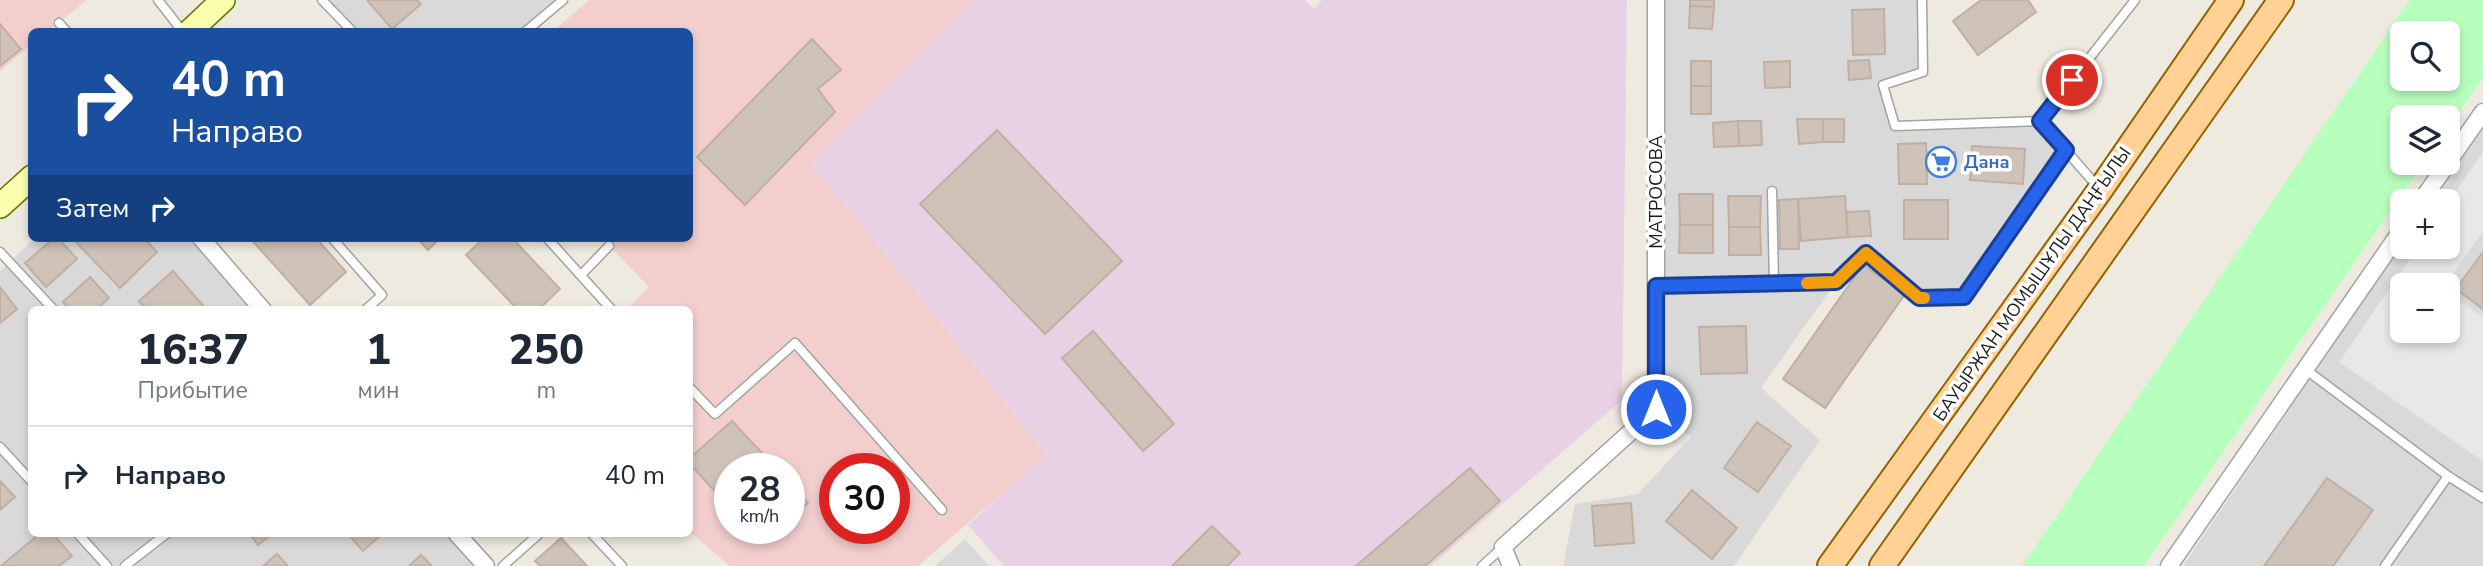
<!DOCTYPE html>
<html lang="ru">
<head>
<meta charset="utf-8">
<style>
	:root { --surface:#fff; --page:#f6f6f7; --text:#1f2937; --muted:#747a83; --line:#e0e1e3 }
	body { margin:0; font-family:"Nunito Sans",sans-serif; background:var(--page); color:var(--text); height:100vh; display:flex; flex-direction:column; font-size:26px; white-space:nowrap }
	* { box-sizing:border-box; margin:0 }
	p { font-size:23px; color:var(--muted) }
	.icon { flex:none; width:38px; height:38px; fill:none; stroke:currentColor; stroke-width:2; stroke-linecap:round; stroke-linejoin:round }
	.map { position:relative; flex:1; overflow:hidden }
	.sheet { position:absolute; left:28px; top:306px; width:665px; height:231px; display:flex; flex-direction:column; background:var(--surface); border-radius:10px; box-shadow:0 4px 10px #0003 }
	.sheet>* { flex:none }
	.top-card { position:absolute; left:28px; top:28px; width:665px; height:214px; border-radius:10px; box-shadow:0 4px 10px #0003; background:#1a4fa0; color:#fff; overflow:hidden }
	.controls { position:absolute; left:2390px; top:21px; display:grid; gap:14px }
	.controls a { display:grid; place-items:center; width:70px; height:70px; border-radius:10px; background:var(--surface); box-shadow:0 4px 10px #0003; font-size:35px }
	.speed { position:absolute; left:714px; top:453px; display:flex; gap:14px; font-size:35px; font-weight:700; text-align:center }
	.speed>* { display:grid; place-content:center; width:91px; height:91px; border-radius:50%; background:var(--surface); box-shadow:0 4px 10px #0003; line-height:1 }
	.speed small { font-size:18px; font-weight:400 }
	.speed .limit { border:10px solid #d22; background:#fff; color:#111 }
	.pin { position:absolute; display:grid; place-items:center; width:60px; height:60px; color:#fff; margin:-30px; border:4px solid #fff; border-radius:50%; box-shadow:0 2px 7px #0007 }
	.me { position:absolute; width:77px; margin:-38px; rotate:0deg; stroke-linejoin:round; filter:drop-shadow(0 0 5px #0008) }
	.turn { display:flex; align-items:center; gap:24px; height:147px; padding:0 28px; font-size:32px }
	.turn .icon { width:91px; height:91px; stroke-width:2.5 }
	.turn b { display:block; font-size:49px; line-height:60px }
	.then { display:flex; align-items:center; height:66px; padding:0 28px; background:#0003; gap:14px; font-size:26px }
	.eta { display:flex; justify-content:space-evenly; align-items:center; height:119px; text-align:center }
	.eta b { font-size:42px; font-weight:800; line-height:49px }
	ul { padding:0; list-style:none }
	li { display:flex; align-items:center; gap:21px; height:98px; padding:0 28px; border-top:2px solid var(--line) }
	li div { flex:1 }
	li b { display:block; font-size:26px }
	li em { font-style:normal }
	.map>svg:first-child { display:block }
	.residential { fill:#dad9d9; fill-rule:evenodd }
	.commercial { fill:#f2cecd; fill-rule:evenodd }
	.industrial { fill:#e8d1e4 }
	.park { fill:#b7ffbd; fill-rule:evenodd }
	.parking { fill:#e8e8e8 }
	.building { fill:#cfc2b9; stroke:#c1afa1; stroke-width:2 }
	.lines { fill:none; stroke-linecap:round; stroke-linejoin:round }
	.lane-casing { stroke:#a3a3a3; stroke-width:11 }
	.street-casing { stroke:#a3a3a3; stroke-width:19 }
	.secondary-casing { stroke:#697600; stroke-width:26 }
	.primary-casing { stroke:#946300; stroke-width:28 }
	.lane { stroke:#fff; stroke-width:8 }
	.street { stroke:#fff; stroke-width:16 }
	.secondary { stroke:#fbffae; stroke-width:23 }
	.primary { stroke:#ffd195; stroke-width:24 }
	.route-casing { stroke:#184099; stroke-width:18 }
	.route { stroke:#2563eb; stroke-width:12 }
	.slow { stroke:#f59e0b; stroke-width:12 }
	.labels { text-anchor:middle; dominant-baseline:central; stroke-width:7; stroke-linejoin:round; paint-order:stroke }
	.shop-label { font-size:18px; font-weight:bold; fill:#366cbe; stroke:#fff; text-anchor:start }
	.street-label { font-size:18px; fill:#1c1c1c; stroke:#fff }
</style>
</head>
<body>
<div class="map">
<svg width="2483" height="566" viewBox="0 0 2483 566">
	<rect width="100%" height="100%" fill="#efeae0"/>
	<g class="residential">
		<path d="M 322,0 L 563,0 L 525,32 L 353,31 Z"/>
		<path d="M 1656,0 L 1922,0 L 1923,72 L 1883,86 L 1895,126 L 2040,121 L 2066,150 L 1963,297 L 1919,298 L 1866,253 L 1836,282 L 1761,388 L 1820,440 L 1734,566 L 1563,566 L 1575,504 L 1638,494 L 1691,437 L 1656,409 Z"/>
		<path d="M 2483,123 L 2483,566 L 2183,566 L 2403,242 L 2403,247 L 2448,247 L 2448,201 L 2430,201 ZM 2403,285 L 2448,285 L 2448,331 L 2403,331 Z"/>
		<path d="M 35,238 L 201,238 L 263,310 L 32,310 L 32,534 L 457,534 L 486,566 L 0,566 L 0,271 Z"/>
		<path d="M 965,539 L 989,566 L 935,566 Z"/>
	</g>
	<g class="commercial">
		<path d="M 0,0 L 87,0 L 48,31 L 32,32 L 31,45 L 0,71 Z"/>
		<path d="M 589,0 L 975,0 L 812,163 L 1047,455 L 918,566 L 730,566 L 690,532 L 690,310 L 626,310 L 649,287 L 602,238 L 690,238 L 690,32 L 552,32 ZM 730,469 L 789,469 L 789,528 L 730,528 ZM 835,469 L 894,469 L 894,528 L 835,528 Z"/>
	</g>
	<path class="industrial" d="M 975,0 L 1305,0 L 1314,9 L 1322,0 L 1627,0 L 1622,400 L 1431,566 L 1004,566 L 968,525 L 1046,454 L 811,163 Z"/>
	<path class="park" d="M 2410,0 L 2483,0 L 2483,78 L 2448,128 L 2448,117 L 2403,117 L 2403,163 L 2424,163 L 2144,566 L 2022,566 ZM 2403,33 L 2448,33 L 2448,79 L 2403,79 Z"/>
	<path class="parking" d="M 2483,152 L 2483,231 L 2445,285 L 2403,285 L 2403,331 L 2448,331 L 2448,293 L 2483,317 L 2483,461 L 2339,362 L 2418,247 L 2448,247 L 2448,203 Z"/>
	<g class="building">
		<path d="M 367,0 L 417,0 L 421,4 L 392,29 Z"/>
		<path d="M 1690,0 L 1714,0 L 1714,7 L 1690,6 Z"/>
		<path d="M 1981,0 L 2028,0 L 2036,12 L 1978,55 L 1953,21 Z"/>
		<path d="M 1690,6 L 1714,7 L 1712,29 L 1689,28 Z"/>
		<path d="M 1884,9 L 1885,54 L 1853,55 L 1852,10 Z"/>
		<path d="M 0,24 L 21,49 L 0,66 Z"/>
		<path d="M 812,39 L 841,70 L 818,89 L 835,112 L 745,205 L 697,157 Z"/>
		<path d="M 1869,60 L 1871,78 L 1849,80 L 1848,61 Z"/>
		<rect x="1691" y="61" width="20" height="25"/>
		<path d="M 1790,61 L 1790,87 L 1765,88 L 1764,62 Z"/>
		<rect x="1691" y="86" width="20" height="28"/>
		<path d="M 1797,119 L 1823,119 L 1823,142 L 1799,144 Z"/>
		<rect x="1823" y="119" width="21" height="23"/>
		<path d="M 1738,121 L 1761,121 L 1762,145 L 1739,146 Z"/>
		<path d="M 1738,121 L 1739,146 L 1714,147 L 1713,123 Z"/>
		<path d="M 997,130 L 1122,261 L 1045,334 L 920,204 Z"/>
		<path d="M 1926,143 L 1927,184 L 1899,184 L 1898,144 Z"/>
		<path d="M 1972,146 L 2025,149 L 2023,184 L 1970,180 Z"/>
		<rect x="1926" y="152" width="29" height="19"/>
		<path d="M 1679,194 L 1713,194 L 1713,225 L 1680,225 Z"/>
		<path d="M 1728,196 L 1761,196 L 1760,227 L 1729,227 Z"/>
		<path d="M 1845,196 L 1848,237 L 1801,241 L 1798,199 Z"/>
		<path d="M 1798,199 L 1799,249 L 1780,249 L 1779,200 Z"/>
		<rect x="1904" y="200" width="44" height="39"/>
		<path d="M 1869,211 L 1871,236 L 1848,237 L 1846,212 Z"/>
		<path d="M 1680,225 L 1713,225 L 1713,253 L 1679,253 Z"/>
		<path d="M 1729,227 L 1760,227 L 1761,255 L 1729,255 Z"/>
		<path d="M 54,238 L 58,238 L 77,259 L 46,287 L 25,263 Z"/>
		<path d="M 72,238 L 144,238 L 157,252 L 120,288 Z"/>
		<path d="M 250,238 L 316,238 L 346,272 L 310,305 Z"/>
		<path d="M 417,238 L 440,238 L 428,250 Z"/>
		<path d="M 484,238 L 512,238 L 560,289 L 538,310 L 518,310 L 466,255 Z"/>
		<path d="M 2483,252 L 2483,309 L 2456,289 Z"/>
		<path d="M 1863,265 L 1905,294 L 1825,408 L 1783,379 Z"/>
		<path d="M 173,271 L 207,310 L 147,310 L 139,301 Z"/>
		<path d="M 90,277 L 109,298 L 96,310 L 70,310 L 63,302 Z"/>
		<path d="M 0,287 L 17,309 L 0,323 Z"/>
		<path d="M 1746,326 L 1747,373 L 1701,374 L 1699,327 Z"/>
		<path d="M 1093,331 L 1174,424 L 1143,451 L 1062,358 Z"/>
		<path d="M 732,421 L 777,469 L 730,469 L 730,508 L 690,464 L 690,458 Z"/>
		<path d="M 1757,422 L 1791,446 L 1758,492 L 1724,468 Z"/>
		<path d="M 1470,468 L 1500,501 L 1425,566 L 1356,566 Z"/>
		<path d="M 2327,478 L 2373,510 L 2333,566 L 2264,566 Z"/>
		<path d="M 0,481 L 15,497 L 0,510 Z"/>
		<path d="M 789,483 L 808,503 L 789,519 Z"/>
		<path d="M 1692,490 L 1737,528 L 1712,559 L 1666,521 Z"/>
		<path d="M 1631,503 L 1634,543 L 1595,546 L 1592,506 Z"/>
		<path d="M 1212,526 L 1240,553 L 1227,566 L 1172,566 Z"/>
		<path d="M 748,528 L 778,528 L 761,543 Z"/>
		<path d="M 39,534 L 53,534 L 72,556 L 59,566 L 1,566 Z"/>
		<path d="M 250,534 L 272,534 L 258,545 Z"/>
		<path d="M 348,534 L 382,534 L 363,551 Z"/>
		<path d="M 561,538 L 587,566 L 540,566 L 535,561 Z"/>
		<path d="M 277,554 L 288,566 L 263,566 Z"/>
		<path d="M 421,555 L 432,566 L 409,566 Z"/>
	</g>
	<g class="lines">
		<g class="lane-casing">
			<g id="lane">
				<path d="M 158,0 L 183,32"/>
				<path d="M 322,0 L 353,32"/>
				<path d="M 1922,0 L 1923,72 L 1883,85 L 1895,126 L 2040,121 L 2098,187"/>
				<path d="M 59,23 L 67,32"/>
				<path d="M 525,32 L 563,0"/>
				<path d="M 2040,121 L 2135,0"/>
				<path d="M 1772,191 L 1774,283"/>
				<path d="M 332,238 L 382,295 L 365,310"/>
				<path d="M 547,238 L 612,310"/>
				<path d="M 0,252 L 54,310"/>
				<path d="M 581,275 L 609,246"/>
				<path d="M 1656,286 L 1836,282 L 1866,253 L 1919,298 L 1963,297 L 2066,150"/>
				<path d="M 2305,369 L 2448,476 L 2385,566"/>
				<path d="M 690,388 L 715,414 L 795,343 L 942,510"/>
				<path d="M 0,447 L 32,482"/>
				<path d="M 2448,476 L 2483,498"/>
				<path d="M 78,534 L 107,566"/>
				<path d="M 592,534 L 622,566"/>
				<path d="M 125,566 L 166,534"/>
				<path d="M 503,566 L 539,534"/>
				<path d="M 1482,566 L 1503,547"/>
			</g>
		</g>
		<g class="street-casing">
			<g id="street">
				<path d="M 2448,162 L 2483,112"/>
				<path d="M 2421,201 L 2448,163"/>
				<path d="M 201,238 L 263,310"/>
				<path d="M 457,534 L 486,566"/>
				<path d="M 1511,566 L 1503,547 L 1656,409 L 1656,0"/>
				<path d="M 2169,566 L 2403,228"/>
			</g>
		</g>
		<g class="secondary-casing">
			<g id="secondary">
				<path d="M 189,32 L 223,0"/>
				<path d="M 0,206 L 32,177"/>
			</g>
		</g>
		<g class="primary-casing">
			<g id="primary">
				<path d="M 1830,566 L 2100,190 L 2231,0"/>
				<path d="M 1882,566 L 2281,0"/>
			</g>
		</g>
		<use href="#lane" class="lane"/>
		<use href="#street" class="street"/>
		<use href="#secondary" class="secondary"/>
		<use href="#primary" class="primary"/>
	</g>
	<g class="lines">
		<g class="route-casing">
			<path id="route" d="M 1656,409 L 1656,286 L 1836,282 L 1866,253 L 1919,298 L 1964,297 L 2066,150 L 2040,121 L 2072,80"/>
		</g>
		<use href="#route" class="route"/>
		<path class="slow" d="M 1807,283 L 1836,282 L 1866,253 L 1919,298 L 1924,298"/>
	</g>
	<defs>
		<g id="supermarket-ring" transform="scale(1.575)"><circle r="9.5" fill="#fff" stroke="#3f7fe0" stroke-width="1.5"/><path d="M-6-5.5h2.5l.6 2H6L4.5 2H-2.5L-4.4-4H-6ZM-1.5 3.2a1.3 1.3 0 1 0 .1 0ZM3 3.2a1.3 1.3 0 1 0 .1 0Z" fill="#3f7fe0"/></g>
	</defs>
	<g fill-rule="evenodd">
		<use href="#supermarket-ring" x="1941" y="162"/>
	</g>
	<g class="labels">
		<g class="shop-label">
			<text x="1964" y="162">Дана</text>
		</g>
		<g class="street-label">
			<text transform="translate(1656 192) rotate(-90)">МАТРОСОВА</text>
			<text transform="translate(2032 284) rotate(-55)">БАУЫРЖАН МОМЫШҰЛЫ ДАҢҒЫЛЫ</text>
		</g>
	</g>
</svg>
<div class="controls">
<a><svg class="icon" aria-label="search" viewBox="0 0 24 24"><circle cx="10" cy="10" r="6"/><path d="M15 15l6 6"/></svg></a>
<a><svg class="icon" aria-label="layers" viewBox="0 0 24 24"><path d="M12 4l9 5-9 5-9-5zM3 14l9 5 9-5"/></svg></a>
<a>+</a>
<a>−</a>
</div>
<div class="speed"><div>28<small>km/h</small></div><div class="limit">30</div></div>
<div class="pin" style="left:2072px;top:80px;background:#d93025"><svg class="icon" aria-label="arrive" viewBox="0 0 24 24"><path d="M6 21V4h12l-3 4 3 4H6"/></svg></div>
<svg class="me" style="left:1656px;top:409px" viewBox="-20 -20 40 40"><circle r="17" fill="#2563eb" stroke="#fff" stroke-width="3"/><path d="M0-11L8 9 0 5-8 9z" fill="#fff"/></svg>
<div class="top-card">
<div class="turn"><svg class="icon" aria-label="right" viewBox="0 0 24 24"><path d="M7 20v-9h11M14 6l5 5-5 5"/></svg><div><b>40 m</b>Направо</div></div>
<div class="then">Затем<svg class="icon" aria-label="right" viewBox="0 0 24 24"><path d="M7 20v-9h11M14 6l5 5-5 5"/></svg></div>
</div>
<section class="sheet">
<div class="eta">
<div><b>16:37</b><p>Прибытие</p></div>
<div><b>1</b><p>мин</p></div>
<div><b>250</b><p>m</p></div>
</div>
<ul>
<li><svg class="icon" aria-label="right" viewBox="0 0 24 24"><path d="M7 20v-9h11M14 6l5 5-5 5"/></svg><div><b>Направо</b></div><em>40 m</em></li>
</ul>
</section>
</div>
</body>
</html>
